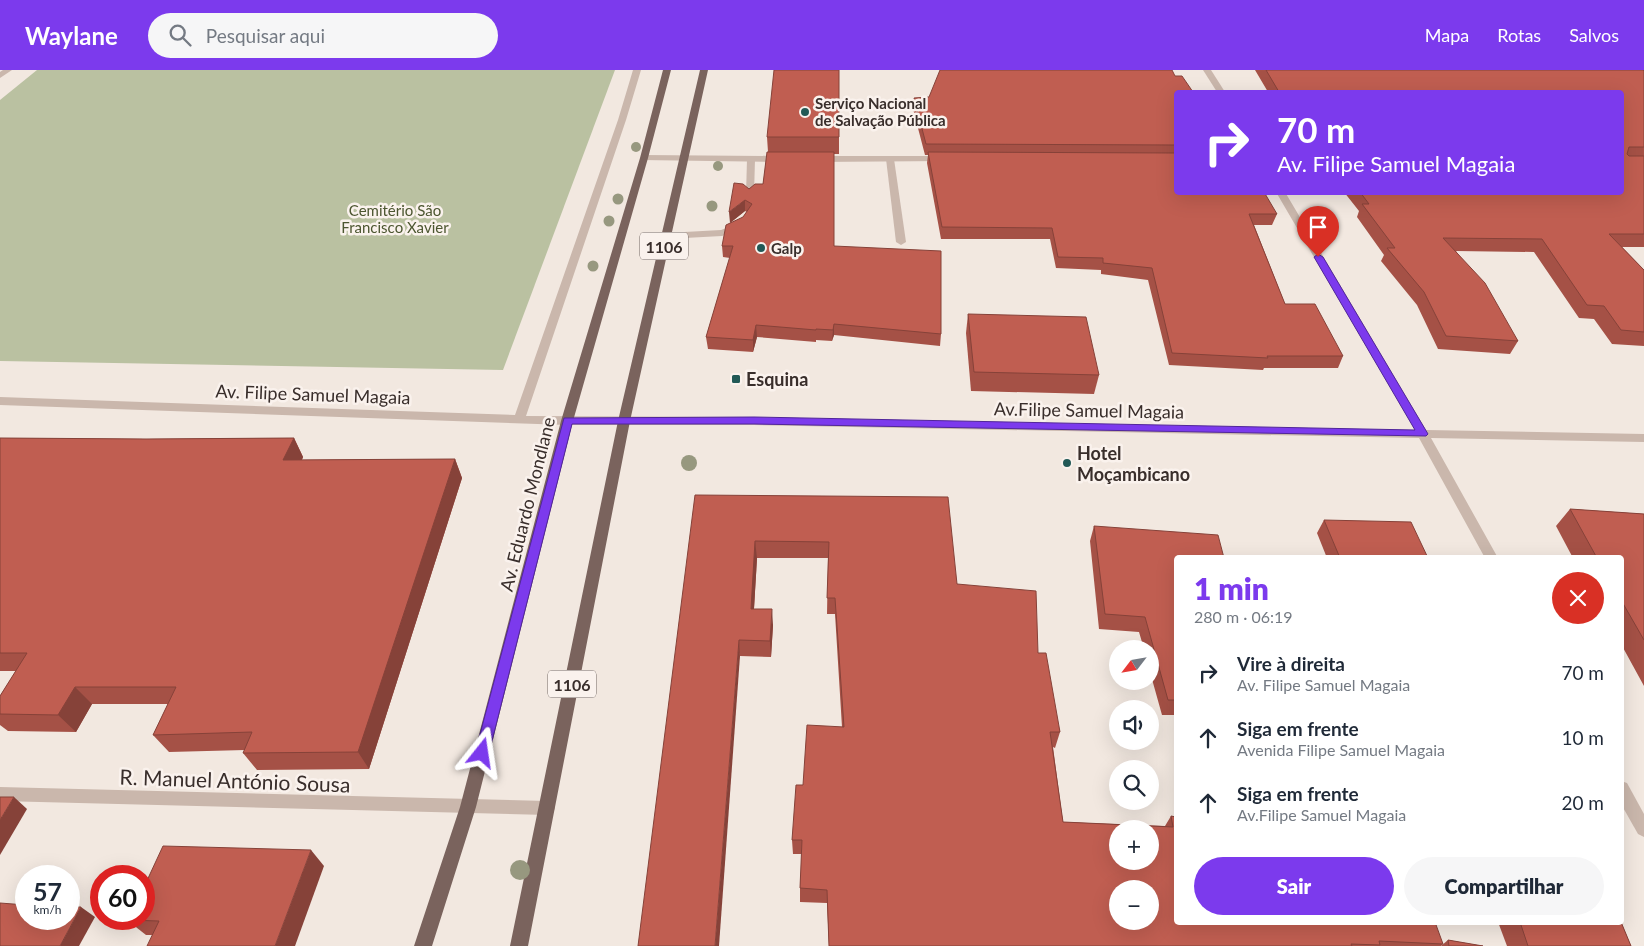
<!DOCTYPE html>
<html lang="pt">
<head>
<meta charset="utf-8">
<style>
	:root { --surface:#fff; --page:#f6f6f7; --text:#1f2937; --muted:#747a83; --accent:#7c3aed }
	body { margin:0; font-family:Lato,sans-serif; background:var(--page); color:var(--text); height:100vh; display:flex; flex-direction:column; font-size:19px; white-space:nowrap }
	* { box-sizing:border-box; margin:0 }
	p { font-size:16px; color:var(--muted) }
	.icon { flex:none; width:28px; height:28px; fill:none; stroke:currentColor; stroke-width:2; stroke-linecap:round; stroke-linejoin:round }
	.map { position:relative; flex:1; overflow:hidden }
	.drawer { position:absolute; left:1174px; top:485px; width:450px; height:370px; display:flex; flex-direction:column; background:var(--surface); border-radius:5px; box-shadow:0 5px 20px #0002 }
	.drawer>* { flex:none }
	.hud { position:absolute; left:1174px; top:20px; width:450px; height:105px; border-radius:5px; box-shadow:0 5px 20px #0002; background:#7c3aed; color:#fff; overflow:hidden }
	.needle { width:32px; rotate:239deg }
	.controls { position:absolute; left:1109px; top:570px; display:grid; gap:10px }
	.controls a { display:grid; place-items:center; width:50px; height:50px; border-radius:50%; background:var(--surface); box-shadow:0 5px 20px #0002; font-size:25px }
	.speed { position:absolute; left:15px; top:795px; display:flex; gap:10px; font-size:25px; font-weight:700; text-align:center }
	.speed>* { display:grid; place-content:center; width:65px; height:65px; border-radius:50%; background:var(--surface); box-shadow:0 5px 20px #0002; line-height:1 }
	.speed small { font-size:12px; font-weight:400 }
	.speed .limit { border:8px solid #d22; background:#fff; color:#111 }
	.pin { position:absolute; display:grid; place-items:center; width:42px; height:42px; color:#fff; margin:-51px -21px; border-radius:50% 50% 50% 0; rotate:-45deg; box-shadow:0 0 5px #0007 }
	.pin .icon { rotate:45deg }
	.me { position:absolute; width:55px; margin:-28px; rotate:15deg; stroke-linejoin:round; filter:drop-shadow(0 0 4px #0008) }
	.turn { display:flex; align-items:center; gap:18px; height:105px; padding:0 20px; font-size:22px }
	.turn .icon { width:65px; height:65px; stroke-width:2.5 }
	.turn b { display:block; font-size:35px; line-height:42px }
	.round { display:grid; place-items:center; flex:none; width:52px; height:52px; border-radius:26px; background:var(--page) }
	.summary { display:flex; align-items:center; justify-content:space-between; height:85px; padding:0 20px }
	h1 { font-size:30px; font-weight:800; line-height:38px; color:var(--accent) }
	.cta { display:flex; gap:10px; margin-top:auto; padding:10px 20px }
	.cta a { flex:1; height:58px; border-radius:30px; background:var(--accent); color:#fff; font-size:20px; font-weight:800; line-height:58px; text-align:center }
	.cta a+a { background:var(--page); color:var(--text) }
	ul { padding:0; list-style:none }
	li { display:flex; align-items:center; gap:15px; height:65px; padding:0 20px }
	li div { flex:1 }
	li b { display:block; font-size:19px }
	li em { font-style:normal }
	header { display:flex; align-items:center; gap:30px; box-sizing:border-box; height:70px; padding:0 25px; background:var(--accent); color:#fff }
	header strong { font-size:24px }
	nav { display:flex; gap:28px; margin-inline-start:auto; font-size:18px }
	.search { width:350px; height:45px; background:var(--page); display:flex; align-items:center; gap:12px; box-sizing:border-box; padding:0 18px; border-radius:28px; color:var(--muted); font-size:19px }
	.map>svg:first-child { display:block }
	.green { fill:#bac1a1 }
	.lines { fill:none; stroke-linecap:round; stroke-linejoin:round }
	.service { fill:#cab7ac; fill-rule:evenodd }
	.minor { fill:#cab7ac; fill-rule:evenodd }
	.primary { fill:#7a635d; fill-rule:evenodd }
	.tree { fill:#97987f }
	.wall { fill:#a55146 }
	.shaded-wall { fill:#864239 }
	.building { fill:#c05e51; stroke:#864239; fill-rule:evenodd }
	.route { fill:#7c3aed; stroke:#51269a }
	.poi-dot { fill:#225956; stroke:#faf2ed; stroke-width:2 }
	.labels { text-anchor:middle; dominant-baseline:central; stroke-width:5; stroke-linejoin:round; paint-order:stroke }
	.far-poi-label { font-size:15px; font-weight:bold; fill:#392e2b; stroke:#faf2ed; text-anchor:start }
	.far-park-label { font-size:15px; fill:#4c5630; stroke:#faf2ed }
	.shield { fill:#faf2ed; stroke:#736965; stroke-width:1 }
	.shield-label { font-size:16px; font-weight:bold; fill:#392e2b }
	.poi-label { font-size:18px; font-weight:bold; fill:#392e2b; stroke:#faf2ed; text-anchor:start }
	.street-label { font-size:18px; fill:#392e2b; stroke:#faf2ed }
	.near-street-label { font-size:21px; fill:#392e2b; stroke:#faf2ed }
</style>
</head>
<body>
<header>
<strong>Waylane</strong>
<div class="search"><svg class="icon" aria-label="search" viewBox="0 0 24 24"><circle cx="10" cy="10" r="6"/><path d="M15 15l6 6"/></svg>Pesquisar aqui</div>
<nav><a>Mapa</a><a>Rotas</a><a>Salvos</a></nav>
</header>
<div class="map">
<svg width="1644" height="876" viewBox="0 0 1644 876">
	<rect width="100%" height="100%" fill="#f2e8e0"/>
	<path class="green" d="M 37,0 L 615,0 L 503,300 L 0,291 L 0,30 Z"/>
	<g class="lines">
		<g class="service">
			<path d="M 751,86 L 755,89 L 754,125 L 750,128 L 746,125 L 747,89 Z"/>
			<path d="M 890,86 L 894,89 L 906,172 L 901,175 L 896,172 L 886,89 Z"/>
			<path d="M 740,153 L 745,156 L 743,158 L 722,166 L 666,169 L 661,166 L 666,163 L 721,160 Z"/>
		</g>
		<g class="minor">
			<path d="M 3,0 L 12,0 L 0,8 L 0,2 Z"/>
			<path d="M 633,0 L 641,0 L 626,50 L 526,346 L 754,347 L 1415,360 L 1276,122 L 1285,122 L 1426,360 L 1644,364 L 1644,372 L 1431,368 L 1498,488 L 1485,488 L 1419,368 L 754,355 L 567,355 L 0,335 L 0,327 L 515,345 L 618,50 Z"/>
			<path d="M 1203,0 L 1211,0 L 1225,22 L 1217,22 Z"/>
			<path d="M 644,85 L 781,86 L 785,89 L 781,92 L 641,90 L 640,88 Z"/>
			<path d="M 944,86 L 948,89 L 947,91 L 816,92 L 812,89 L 816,86 Z"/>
			<path d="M 1621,711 L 1627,713 L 1644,744 L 1644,767 L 1638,764 L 1621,734 Z"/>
			<path d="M 0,717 L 547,731 L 553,733 L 555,738 L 553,743 L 547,745 L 0,731 Z"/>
		</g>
		<g class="primary">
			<path d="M 663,0 L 671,0 L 648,88 L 573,351 L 476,737 L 432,876 L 414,876 L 460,737 L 561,351 L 640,88 Z"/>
			<path d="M 700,0 L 708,0 L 630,351 L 528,876 L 510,876 L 618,351 Z"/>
		</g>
	</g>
	<g class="tree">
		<circle cx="636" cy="77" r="5"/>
		<circle cx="718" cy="96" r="5"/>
		<circle cx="618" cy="129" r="5.5"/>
		<circle cx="712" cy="136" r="5.5"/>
		<circle cx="609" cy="151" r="5.5"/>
		<circle cx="593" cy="196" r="5.5"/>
		<circle cx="689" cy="393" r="8"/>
		<circle cx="520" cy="800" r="10"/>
	</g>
	<g class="wall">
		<path d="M 839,0 L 839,84 L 834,84 L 834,176 L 941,264 L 940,276 L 834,265 L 832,271 L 816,270 L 816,272 L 757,267 L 753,282 L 708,279 L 706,267 L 730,188 L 723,187 L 722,176 L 747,142 L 745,141 L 730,153 L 749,119 L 763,114 L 768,82 L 767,67 Z"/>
		<path d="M 1255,0 L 1643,0 L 1644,1 L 1644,177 L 1622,177 L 1644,200 L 1644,276 L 1612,274 L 1594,249 L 1579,248 L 1534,182 L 1456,181 L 1518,271 L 1510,284 L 1438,279 L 1417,235 L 1381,191 L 1384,185 L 1357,147 L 1359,141 L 1344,122 L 1621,122 L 1621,22 L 1268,22 Z"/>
		<path d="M 1176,22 L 1176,122 L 1277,144 L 1272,155 L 1254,155 L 1285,234 L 1343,286 L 1338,298 L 1264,298 L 1263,300 L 1169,295 L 1148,210 L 1101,204 L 1101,200 L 1056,198 L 1050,169 L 941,169 L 927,93 L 928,85 L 925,85 L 913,39 L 914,28 Z"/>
		<path d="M 968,244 L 1099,305 L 1094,324 L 971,321 L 966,263 Z"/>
		<path d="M 0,368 L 146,369 L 294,368 L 303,387 L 302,390 L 455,389 L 462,408 L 369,699 L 257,700 L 243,683 L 245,680 L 169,682 L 153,665 L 168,634 L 92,634 L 76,662 L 8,661 L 0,655 L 0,626 L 16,601 L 0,601 Z"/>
		<path d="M 695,425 L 957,514 L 1038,583 L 1060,662 L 1055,678 L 1053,677 L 1063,752 L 1165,756 L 1171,746 L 1443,874 L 1441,876 L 829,876 L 827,833 L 800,832 L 800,818 L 802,784 L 793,784 L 792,770 L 803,715 L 842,657 L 835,544 L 827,544 L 828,488 L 757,488 L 754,539 L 773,555 L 771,587 L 740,586 Z"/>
		<path d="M 1570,439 L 1644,444 L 1644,616 L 1621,574 L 1621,488 L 1573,488 L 1556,456 Z"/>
		<path d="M 1324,450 L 1428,488 L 1327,488 L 1317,463 Z"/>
		<path d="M 1094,456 L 1176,488 L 1176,645 L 1162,645 L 1150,602 L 1150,579 L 1144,579 L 1139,562 L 1099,559 L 1090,471 Z"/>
		<path d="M 324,796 L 152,865 L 146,865 L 127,850 Z"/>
		<path d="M 1498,852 L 1621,852 L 1631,876 L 1507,876 Z"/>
		<path d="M 1448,870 L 1483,876 L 1441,876 Z"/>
	</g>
	<g class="shaded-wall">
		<path d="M 745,130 L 745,141 L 730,153 L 729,142 Z"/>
		<path d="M 834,254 L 834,265 L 832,271 L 833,260 Z"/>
		<path d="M 756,255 L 757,267 L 753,282 L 753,270 Z"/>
		<path d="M 294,368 L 303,387 L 293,409 L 283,390 Z"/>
		<path d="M 455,389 L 462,408 L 369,699 L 358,682 Z"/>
		<path d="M 755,471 L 757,488 L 753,555 L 751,539 Z"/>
		<path d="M 772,539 L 773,555 L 771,587 L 770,571 Z"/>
		<path d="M 739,570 L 740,586 L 719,876 L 715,876 Z"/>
		<path d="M 75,617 L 92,634 L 76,662 L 58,645 Z"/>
		<path d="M 14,727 L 27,739 L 0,785 L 0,750 Z"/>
		<path d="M 311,780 L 324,796 L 295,876 L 275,876 Z"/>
		<path d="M 81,837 L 95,847 L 79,876 L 60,876 Z"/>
	</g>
	<g class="building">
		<path d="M 774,0 L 839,0 L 839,67 L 767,67 Z"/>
		<path d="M 940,0 L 1172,0 L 1175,6 L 1182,6 L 1193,22 L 1176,22 L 1176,75 L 926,74 L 914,28 L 929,27 Z"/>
		<path d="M 1266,0 L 1643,0 L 1644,1 L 1644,77 L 1629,77 L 1627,84 L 1629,86 L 1644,86 L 1644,164 L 1609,164 L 1644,200 L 1644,262 L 1621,260 L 1604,236 L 1587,235 L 1542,169 L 1443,168 L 1485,213 L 1518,271 L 1446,266 L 1424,222 L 1387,178 L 1395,178 L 1362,134 L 1369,134 L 1360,122 L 1621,122 L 1621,22 L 1279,22 Z"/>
		<path d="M 767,82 L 834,82 L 834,176 L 941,181 L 941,264 L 834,254 L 833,260 L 816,259 L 816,260 L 756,255 L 753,270 L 706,267 L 733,176 L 722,176 L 726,155 L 743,147 L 752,134 L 745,130 L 729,142 L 734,113 L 743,114 L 749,119 L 755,114 L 763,114 Z"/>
		<path d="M 928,82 L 1176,83 L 1176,122 L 1264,122 L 1277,144 L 1249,144 L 1285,234 L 1315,234 L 1343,286 L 1267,286 L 1268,288 L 1172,283 L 1152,198 L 1103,193 L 1103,188 L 1058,187 L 1052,158 L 942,157 Z"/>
		<path d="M 968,244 L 1086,247 L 1099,305 L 974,302 Z"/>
		<path d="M 0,368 L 146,369 L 294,368 L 283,390 L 455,389 L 358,682 L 243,683 L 252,662 L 153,665 L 176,617 L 75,617 L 58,645 L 0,644 L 0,626 L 27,583 L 0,583 Z"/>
		<path d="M 695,425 L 948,427 L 957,514 L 1036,521 L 1038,583 L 1046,583 L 1060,662 L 1050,662 L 1063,752 L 1173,757 L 1171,746 L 1176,747 L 1176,852 L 1435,852 L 1443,874 L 1379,871 L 1380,875 L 1351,874 L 1352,876 L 829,876 L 827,820 L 800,818 L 802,770 L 792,770 L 796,715 L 803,715 L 807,655 L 844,657 L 835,528 L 827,528 L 829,472 L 755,471 L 751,539 L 772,539 L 770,571 L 739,570 L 715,876 L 638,876 ZM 1118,759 L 1150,759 L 1150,791 L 1118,791 ZM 1118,819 L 1150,819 L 1150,851 L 1118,851 Z"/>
		<path d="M 1570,439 L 1644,444 L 1644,570 L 1621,530 L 1621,488 L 1597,488 Z"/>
		<path d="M 1324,450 L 1411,452 L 1428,488 L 1340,488 Z"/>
		<path d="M 1094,456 L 1218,465 L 1224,488 L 1176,488 L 1176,630 L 1168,630 L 1145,547 L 1105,544 Z"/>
		<path d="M 0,727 L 14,727 L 0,750 Z"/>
		<path d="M 163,776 L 311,780 L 275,876 L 147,876 L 159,851 L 127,850 L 128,849 L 144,849 L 144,817 Z"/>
		<path d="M 0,833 L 26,835 L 26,849 L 69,849 L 69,837 L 81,837 L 60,876 L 0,876 Z"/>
		<path d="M 1520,852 L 1621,852 L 1631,876 L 1528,876 Z"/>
		<path d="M 1448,870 L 1483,876 L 1449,876 Z"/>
	</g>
	<path class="route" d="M 1318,184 L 1323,187 L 1428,364 L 1426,366 L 754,354 L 572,354 L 489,683 L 487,687 L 482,689 L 477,687 L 475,683 L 564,348 L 754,347 L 1415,360 L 1314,187 Z"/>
	<g class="poi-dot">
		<circle cx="805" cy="42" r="5"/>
		<circle cx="761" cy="178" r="5"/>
		<rect x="731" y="304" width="10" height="10" rx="2.5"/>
		<circle cx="1067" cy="393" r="5"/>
	</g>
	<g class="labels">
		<g class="far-poi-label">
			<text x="815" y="33">Serviço Nacional<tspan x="815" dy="17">de Salvação Pública</tspan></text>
			<text x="771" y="178">Galp</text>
		</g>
		<g class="far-park-label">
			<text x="395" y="140">Cemitério São<tspan x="395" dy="17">Francisco Xavier</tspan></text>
		</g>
		<g class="shield">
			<rect x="640" y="162.5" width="48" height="27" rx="4"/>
			<rect x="548" y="600.5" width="48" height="27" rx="4"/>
		</g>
		<g class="shield-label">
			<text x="664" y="176">1106</text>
			<text x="572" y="614">1106</text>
		</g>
		<g class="poi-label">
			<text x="746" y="309">Esquina</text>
			<text x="1077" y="383">Hotel<tspan x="1077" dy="21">Moçambicano</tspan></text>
		</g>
		<g class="street-label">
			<text transform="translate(313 324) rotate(2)">Av. Filipe Samuel Magaia</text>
			<text transform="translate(1089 340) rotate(1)">Av.Filipe Samuel Magaia</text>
			<text transform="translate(527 434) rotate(-76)">Av. Eduardo Mondlane</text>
		</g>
		<g class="near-street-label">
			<text transform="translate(235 710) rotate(2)">R. Manuel António Sousa</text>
		</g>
	</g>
</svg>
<div class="controls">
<a><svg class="needle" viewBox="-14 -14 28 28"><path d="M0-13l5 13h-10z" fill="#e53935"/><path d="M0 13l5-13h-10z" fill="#747a83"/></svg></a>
<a><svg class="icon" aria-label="sound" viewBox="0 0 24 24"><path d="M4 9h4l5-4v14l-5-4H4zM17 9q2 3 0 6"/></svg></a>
<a><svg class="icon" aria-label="search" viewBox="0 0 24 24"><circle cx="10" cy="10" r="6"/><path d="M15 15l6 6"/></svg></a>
<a>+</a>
<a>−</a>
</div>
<div class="speed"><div>57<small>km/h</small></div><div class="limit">60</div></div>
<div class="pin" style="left:1318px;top:187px;background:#d93025"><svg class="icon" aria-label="arrive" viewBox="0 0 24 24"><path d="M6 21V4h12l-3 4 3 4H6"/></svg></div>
<svg class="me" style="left:482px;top:683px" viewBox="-20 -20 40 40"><path d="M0-17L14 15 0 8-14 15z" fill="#7c3aed" stroke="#fff" stroke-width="4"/></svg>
<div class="hud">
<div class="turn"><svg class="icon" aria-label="right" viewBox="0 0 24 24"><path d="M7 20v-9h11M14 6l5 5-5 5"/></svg><div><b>70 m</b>Av. Filipe Samuel Magaia</div></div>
</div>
<section class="drawer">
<div class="summary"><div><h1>1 min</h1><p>280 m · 06:19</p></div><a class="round" style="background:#d93025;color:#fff"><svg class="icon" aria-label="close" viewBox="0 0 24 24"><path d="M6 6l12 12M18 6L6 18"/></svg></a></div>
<ul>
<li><svg class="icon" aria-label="right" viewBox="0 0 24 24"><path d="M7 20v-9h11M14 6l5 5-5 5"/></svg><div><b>Vire à direita</b><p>Av. Filipe Samuel Magaia</p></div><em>70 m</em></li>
<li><svg class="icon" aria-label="ahead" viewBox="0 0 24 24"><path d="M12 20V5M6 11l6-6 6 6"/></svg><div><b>Siga em frente</b><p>Avenida Filipe Samuel Magaia</p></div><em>10 m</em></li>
<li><svg class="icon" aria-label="ahead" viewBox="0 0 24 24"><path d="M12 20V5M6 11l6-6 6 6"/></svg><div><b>Siga em frente</b><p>Av.Filipe Samuel Magaia</p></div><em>20 m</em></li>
</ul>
<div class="cta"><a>Sair</a><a>Compartilhar</a></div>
</section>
</div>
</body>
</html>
